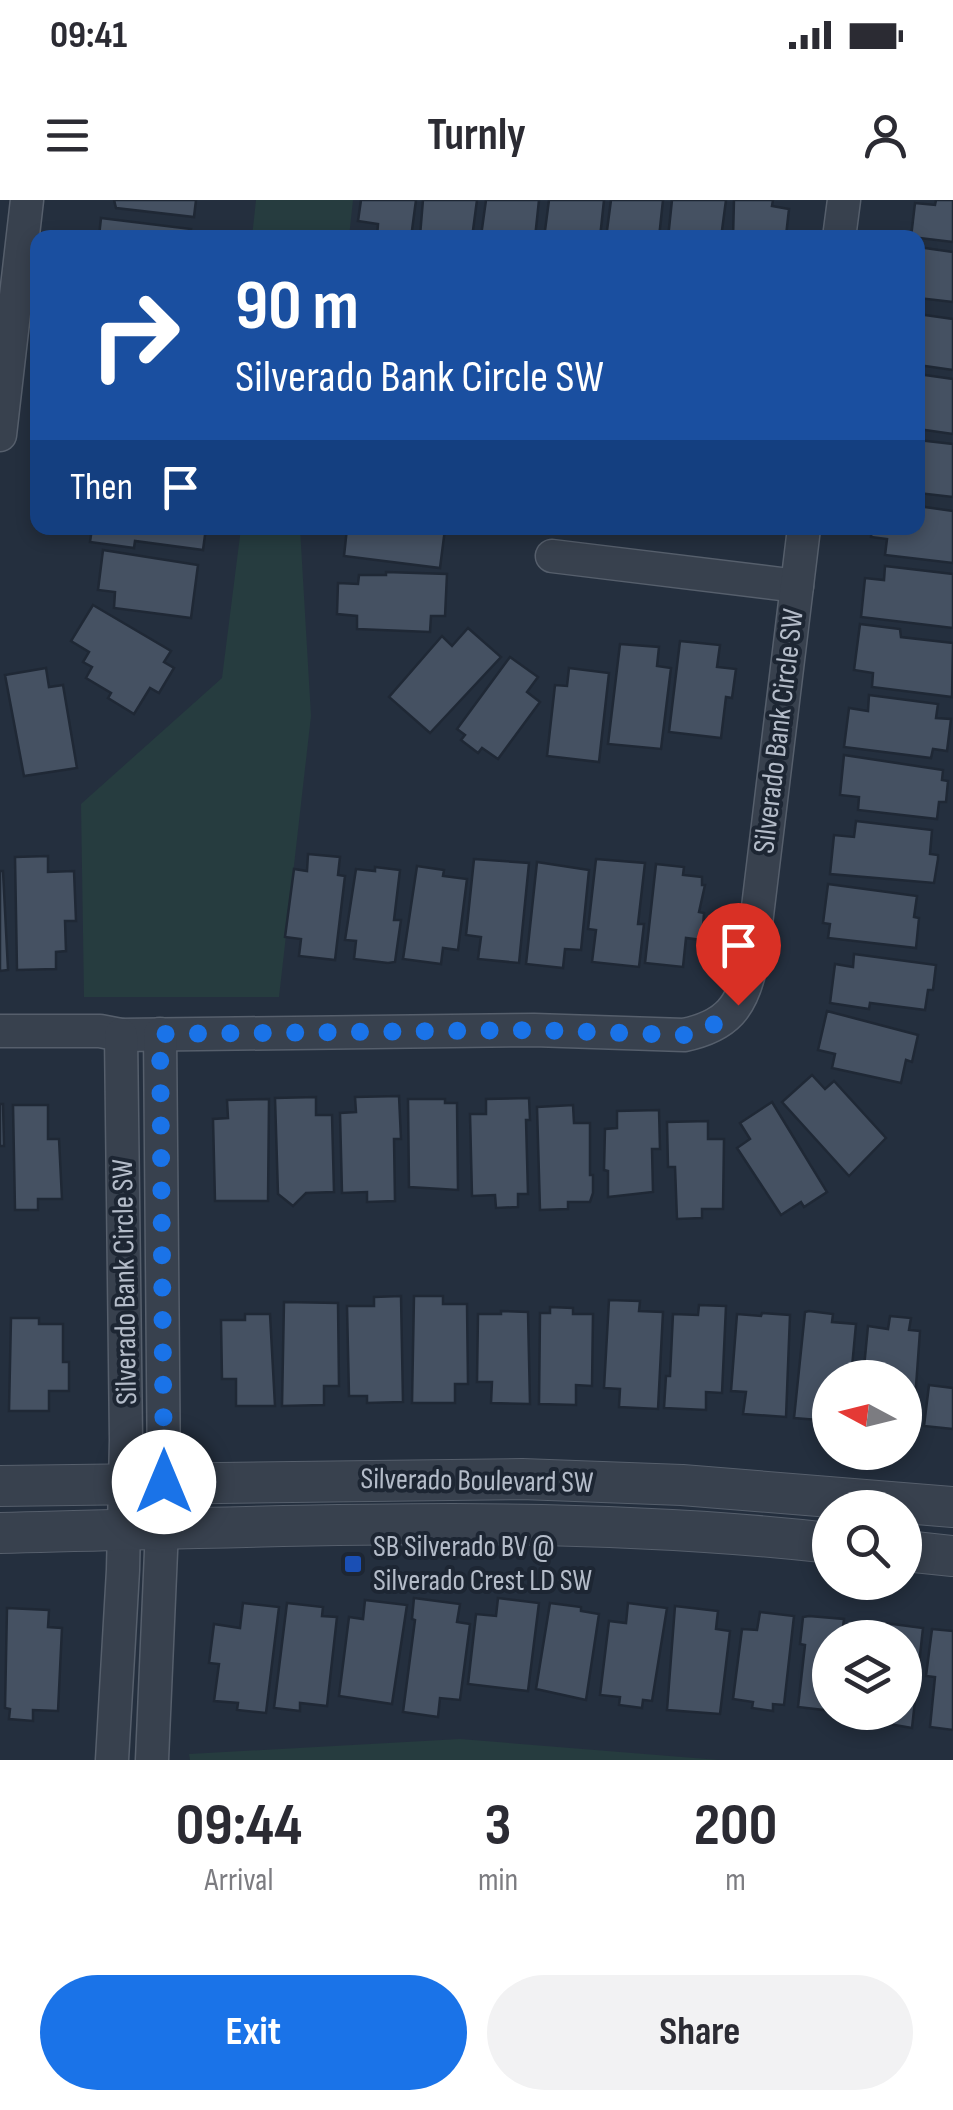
<!DOCTYPE html>
<html lang="en">
<head>
<meta charset="utf-8">
<style>
	:root { --surface:#fff; --page:#f2f2f3; --text:#2b2b33; --muted:#7c7c81; --accent:#1a73e8 }
	body { margin:0; font-family:"Sofia Sans Condensed",sans-serif; background:var(--page); color:var(--text); height:100vh; display:flex; flex-direction:column; font-size:38px; white-space:nowrap }
	* { box-sizing:border-box; margin:0 }
	p { font-size:32px; color:var(--muted) }
	.icon { flex:none; width:55px; height:55px; fill:none; stroke:currentColor; stroke-width:2; stroke-linecap:round; stroke-linejoin:round }
	.map { position:relative; height:1560px; overflow:hidden }
	.side { display:flex; flex-direction:column; background:var(--surface); flex:1 }
	.side>* { flex:none }
	.hud { position:absolute; left:30px; top:30px; width:895px; height:305px; border-radius:20px; box-shadow:0 5px 15px #0003; background:#1a4fa0; color:#fff; overflow:hidden }
	.needle { width:65px; rotate:277deg }
	.buttons { position:absolute; left:812px; top:1160px; display:grid; gap:20px }
	.buttons a { display:grid; place-items:center; width:110px; height:110px; border-radius:50%; background:var(--surface); box-shadow:0 5px 15px #0003; font-size:50px }
	.pin { position:absolute; display:grid; place-items:center; width:85px; height:85px; color:#fff; margin:-102px -42px; border-radius:50% 50% 50% 0; rotate:-45deg; box-shadow:0 0 10px #0007 }
	.pin .icon { rotate:45deg }
	.me { position:absolute; width:110px; margin:-55px; rotate:0deg; stroke-linejoin:round; filter:drop-shadow(0 0 8px #0008) }
	.turn { display:flex; align-items:center; gap:35px; height:210px; padding:0 40px; font-size:45px }
	.turn .icon { width:130px; height:130px; stroke-width:2.5 }
	.turn b { display:block; font-size:70px; line-height:85px }
	.then { display:flex; align-items:center; height:95px; padding:0 40px; background:#0003; gap:20px; font-size:38px }
	.eta { display:flex; justify-content:space-evenly; align-items:center; height:170px; text-align:center }
	.eta b { font-size:60px; font-weight:700; line-height:70px }
	.action { display:flex; gap:20px; margin-top:auto; padding:20px 40px }
	.action a { flex:1; height:115px; border-radius:60px; background:var(--accent); color:#fff; font-size:40px; font-weight:700; line-height:115px; text-align:center }
	.action a+a { background:var(--page); color:var(--text) }
	.status { display:flex; justify-content:space-between; align-items:center; height:70px; padding:0 50px; background:var(--surface); direction:ltr }
	.status svg { height:28px; fill:currentColor }
	header { display:flex; justify-content:space-between; align-items:center; height:130px; padding:0 40px; background:var(--surface); font-size:45px; font-weight:700 }
	.map>svg:first-child { display:block }
	.green { fill:#263c3f }
	.building { fill:#455162; stroke:#1f2835; stroke-width:2.5 }
	.lines { fill:none; stroke-linecap:round; stroke-linejoin:round }
	.minor-casing { stroke:#565f6c; stroke-width:35 }
	.tertiary-casing { stroke:#565f6c; stroke-width:42 }
	.minor { stroke:#38414e; stroke-width:32 }
	.tertiary { stroke:#38414e; stroke-width:40 }
	.route { stroke:#1a73e8; stroke-width:18; stroke-dasharray:0 32.4 }
	.transit-dot { fill:#1a4fb4; stroke:#1d2633; stroke-width:4 }
	.labels { text-anchor:middle; dominant-baseline:central; stroke-width:8; stroke-linejoin:round; paint-order:stroke }
	.street-label { font-size:30px; fill:#b4bcc9; stroke:#1d2633 }
	.poi-label { font-size:30px; fill:#b4bcc9; stroke:#1d2633; text-anchor:start }
</style>
</head>
<body>
<div class="status"><b>09:41</b><svg viewBox="0 0 49 12"><path d="M0 12V9h3v3zM5 12V6h3v6zM10 12V3h3v9zM15 12V0h3v12zM26 1h20v11H26zM47 4h2v5h-2z"/></svg></div>
<header><svg class="icon" aria-label="menu" viewBox="0 0 24 24"><path d="M4 6h16M4 12h16M4 18h16"/></svg>Turnly<svg class="icon" aria-label="person" viewBox="0 0 24 24"><circle cx="12" cy="8" r="4"/><path d="M4 21q1-7 8-7t8 7"/></svg></header>
<div class="map">
<svg width="953" height="1560" viewBox="0 0 953 1560">
	<rect width="100%" height="100%" fill="#242f3e"/>
	<g class="green">
		<path d="M 256,0 L 353,0 L 349,37 L 252,37 Z"/>
		<path d="M 241,328 L 300,328 L 311,516 L 279,797 L 84,797 L 81,604 L 222,478 Z"/>
		<path d="M 460,1539 L 719,1560 L 190,1560 L 189,1554 Z"/>
	</g>
	<g class="building">
		<path d="M 114,0 L 196,0 L 194,17 L 116,8 Z"/>
		<path d="M 361,0 L 416,0 L 411,38 L 377,38 L 378,24 L 358,21 Z"/>
		<path d="M 423,0 L 477,0 L 472,38 L 420,36 Z"/>
		<path d="M 486,0 L 539,0 L 535,38 L 481,36 Z"/>
		<path d="M 549,0 L 604,0 L 600,38 L 544,38 Z"/>
		<path d="M 611,0 L 663,0 L 659,38 L 606,38 Z"/>
		<path d="M 672,0 L 726,0 L 721,38 L 668,38 Z"/>
		<path d="M 734,0 L 773,0 L 772,6 L 789,9 L 786,36 L 733,38 Z"/>
		<path d="M 936,0 L 953,0 L 953,42 L 911,37 L 915,3 L 935,5 Z"/>
		<path d="M 101,18 L 191,29 L 190,38 L 92,38 L 99,36 Z"/>
		<path d="M 918,47 L 953,52 L 953,102 L 918,98 Z"/>
		<path d="M 918,114 L 953,119 L 953,170 L 918,165 Z"/>
		<path d="M 918,174 L 953,179 L 953,234 L 918,229 Z"/>
		<path d="M 918,240 L 953,244 L 953,297 L 918,293 Z"/>
		<path d="M 918,306 L 953,311 L 953,363 L 885,355 L 887,339 L 871,337 L 872,328 L 918,328 Z"/>
		<path d="M 92,328 L 206,328 L 203,350 L 135,341 L 134,348 L 90,342 Z"/>
		<path d="M 347,328 L 445,329 L 440,368 L 344,356 Z"/>
		<path d="M 103,350 L 198,365 L 191,418 L 114,408 L 115,392 L 98,390 Z"/>
		<path d="M 885,366 L 953,374 L 953,428 L 861,417 L 865,378 L 884,380 Z"/>
		<path d="M 386,372 L 447,374 L 445,416 L 431,416 L 430,432 L 357,429 L 357,416 L 337,414 L 338,383 L 358,384 L 359,375 L 386,375 Z"/>
		<path d="M 93,405 L 171,451 L 164,462 L 174,468 L 159,493 L 150,488 L 134,514 L 108,498 L 111,493 L 86,478 L 92,467 L 83,462 L 89,452 L 71,441 Z"/>
		<path d="M 860,424 L 900,429 L 901,437 L 953,443 L 952,497 L 872,487 L 873,473 L 854,470 Z"/>
		<path d="M 468,428 L 501,457 L 430,533 L 389,497 L 442,436 L 452,446 Z"/>
		<path d="M 680,441 L 720,445 L 717,467 L 736,469 L 732,498 L 726,497 L 721,538 L 669,532 Z"/>
		<path d="M 620,444 L 659,447 L 657,466 L 671,468 L 661,549 L 608,544 Z"/>
		<path d="M 510,457 L 538,477 L 527,492 L 540,502 L 498,559 L 482,548 L 478,553 L 461,540 L 465,535 L 457,529 Z"/>
		<path d="M 46,468 L 49,487 L 63,485 L 77,568 L 24,576 L 5,475 Z"/>
		<path d="M 569,468 L 609,473 L 599,562 L 547,556 L 555,485 L 567,486 Z"/>
		<path d="M 869,495 L 938,504 L 936,518 L 951,519 L 947,551 L 933,549 L 931,558 L 844,547 L 849,508 L 868,511 Z"/>
		<path d="M 844,555 L 943,570 L 942,580 L 948,581 L 946,602 L 939,602 L 937,619 L 858,610 L 859,597 L 840,595 Z"/>
		<path d="M 856,621 L 932,630 L 930,654 L 938,655 L 938,659 L 934,683 L 830,674 L 834,635 L 854,637 Z"/>
		<path d="M 308,654 L 340,657 L 338,675 L 345,676 L 335,760 L 299,756 L 301,739 L 285,737 L 294,669 L 307,671 Z"/>
		<path d="M 48,656 L 48,672 L 74,671 L 76,721 L 65,721 L 66,751 L 56,752 L 56,769 L 17,770 L 15,657 Z"/>
		<path d="M 474,659 L 529,663 L 519,763 L 478,759 L 481,737 L 466,735 Z"/>
		<path d="M 596,659 L 645,663 L 638,724 L 644,724 L 639,767 L 592,762 L 596,730 L 588,729 Z"/>
		<path d="M 537,662 L 589,670 L 581,750 L 565,749 L 563,768 L 526,764 Z"/>
		<path d="M 656,664 L 684,667 L 683,675 L 702,677 L 702,685 L 705,685 L 699,712 L 704,713 L 702,740 L 686,738 L 683,767 L 645,763 Z"/>
		<path d="M 417,666 L 444,670 L 443,676 L 467,679 L 458,750 L 443,748 L 441,764 L 403,759 Z"/>
		<path d="M 375,667 L 400,670 L 394,720 L 401,720 L 395,762 L 388,763 L 354,759 L 356,741 L 345,740 L 356,669 L 375,671 Z"/>
		<path d="M 0,671 L 3,671 L 8,770 L 0,771 Z"/>
		<path d="M 828,684 L 917,696 L 914,717 L 919,718 L 916,748 L 828,738 L 830,724 L 823,723 Z"/>
		<path d="M 854,754 L 936,765 L 933,790 L 928,790 L 925,810 L 870,803 L 869,809 L 830,803 L 835,764 L 853,767 Z"/>
		<path d="M 827,811 L 918,835 L 912,862 L 906,860 L 901,883 L 832,868 L 835,854 L 818,850 Z"/>
		<path d="M 812,875 L 825,889 L 834,881 L 886,938 L 849,976 L 782,902 Z"/>
		<path d="M 399,896 L 401,939 L 394,939 L 395,1001 L 367,1002 L 367,992 L 342,993 L 340,913 L 356,912 L 355,897 Z"/>
		<path d="M 316,897 L 316,915 L 332,915 L 334,992 L 306,993 L 293,1006 L 278,994 L 275,898 Z"/>
		<path d="M 529,898 L 530,920 L 526,920 L 528,994 L 518,994 L 518,1007 L 496,1008 L 495,995 L 472,996 L 470,914 L 486,914 L 486,899 Z"/>
		<path d="M 269,899 L 268,1001 L 215,1001 L 213,919 L 228,918 L 227,900 Z"/>
		<path d="M 408,899 L 445,899 L 445,903 L 457,903 L 458,990 L 409,987 Z"/>
		<path d="M 772,902 L 827,992 L 804,1007 L 801,1002 L 781,1015 L 737,948 L 750,939 L 740,923 Z"/>
		<path d="M 0,904 L 3,904 L 4,946 L 0,946 Z"/>
		<path d="M 13,905 L 48,905 L 48,939 L 59,939 L 62,999 L 38,999 L 38,1010 L 15,1010 Z"/>
		<path d="M 573,905 L 574,923 L 590,923 L 590,975 L 593,975 L 593,993 L 590,1002 L 568,1002 L 568,1009 L 540,1010 L 537,907 Z"/>
		<path d="M 659,910 L 660,949 L 652,949 L 653,992 L 608,997 L 608,971 L 604,970 L 605,929 L 617,928 L 617,911 Z"/>
		<path d="M 708,921 L 708,939 L 724,939 L 723,1009 L 702,1009 L 702,1018 L 677,1019 L 675,967 L 668,967 L 667,922 Z"/>
		<path d="M 401,1096 L 403,1202 L 367,1203 L 367,1196 L 349,1196 L 347,1106 L 374,1106 L 374,1097 Z"/>
		<path d="M 414,1096 L 443,1096 L 443,1104 L 467,1104 L 468,1184 L 455,1184 L 455,1203 L 412,1203 Z"/>
		<path d="M 609,1100 L 640,1101 L 639,1111 L 663,1112 L 658,1209 L 619,1207 L 620,1189 L 604,1188 Z"/>
		<path d="M 284,1102 L 338,1103 L 339,1186 L 324,1186 L 324,1205 L 282,1206 Z"/>
		<path d="M 699,1105 L 726,1106 L 722,1193 L 706,1192 L 706,1210 L 664,1208 L 666,1176 L 670,1176 L 673,1114 L 698,1115 Z"/>
		<path d="M 550,1107 L 573,1108 L 573,1114 L 593,1114 L 592,1186 L 576,1185 L 576,1205 L 539,1204 L 540,1113 L 550,1113 Z"/>
		<path d="M 501,1111 L 528,1112 L 530,1204 L 491,1203 L 492,1182 L 477,1182 L 478,1114 L 501,1114 Z"/>
		<path d="M 809,1111 L 833,1114 L 832,1122 L 856,1124 L 851,1178 L 830,1178 L 830,1221 L 794,1218 L 805,1112 Z"/>
		<path d="M 762,1113 L 790,1115 L 786,1217 L 743,1214 L 746,1192 L 731,1191 L 737,1114 L 761,1116 Z"/>
		<path d="M 245,1114 L 270,1114 L 275,1206 L 236,1206 L 236,1179 L 222,1179 L 221,1120 L 245,1120 Z"/>
		<path d="M 890,1116 L 911,1118 L 909,1130 L 920,1131 L 913,1228 L 905,1227 L 905,1178 L 863,1178 L 868,1126 L 888,1129 Z"/>
		<path d="M 11,1118 L 39,1118 L 39,1124 L 63,1124 L 63,1162 L 69,1162 L 69,1191 L 49,1191 L 49,1211 L 9,1211 Z"/>
		<path d="M 929,1185 L 953,1188 L 953,1229 L 924,1226 Z"/>
		<path d="M 414,1398 L 460,1404 L 457,1422 L 470,1424 L 460,1500 L 440,1498 L 438,1517 L 403,1512 L 415,1420 L 412,1419 Z"/>
		<path d="M 498,1398 L 539,1403 L 528,1491 L 468,1484 L 476,1414 L 496,1416 Z"/>
		<path d="M 365,1400 L 407,1405 L 392,1504 L 339,1496 L 349,1417 L 363,1419 Z"/>
		<path d="M 243,1403 L 279,1407 L 266,1513 L 237,1510 L 238,1503 L 214,1501 L 219,1464 L 209,1463 L 214,1424 L 240,1428 Z"/>
		<path d="M 287,1403 L 323,1407 L 322,1416 L 337,1417 L 327,1506 L 300,1503 L 300,1511 L 274,1508 Z"/>
		<path d="M 550,1403 L 581,1407 L 581,1411 L 599,1414 L 586,1500 L 536,1489 Z"/>
		<path d="M 628,1403 L 667,1408 L 652,1501 L 643,1500 L 642,1508 L 619,1505 L 620,1497 L 600,1495 L 609,1421 L 626,1423 Z"/>
		<path d="M 675,1406 L 718,1411 L 716,1429 L 730,1431 L 720,1514 L 667,1510 Z"/>
		<path d="M 7,1408 L 49,1410 L 48,1427 L 62,1428 L 58,1511 L 33,1510 L 33,1521 L 9,1519 L 10,1509 L 5,1508 Z"/>
		<path d="M 760,1412 L 794,1416 L 784,1505 L 773,1504 L 773,1511 L 752,1508 L 753,1502 L 733,1499 L 742,1429 L 757,1430 Z"/>
		<path d="M 809,1416 L 844,1419 L 842,1435 L 857,1437 L 830,1438 L 830,1504 L 825,1504 L 824,1510 L 798,1507 L 805,1445 L 800,1444 L 803,1417 Z"/>
		<path d="M 885,1423 L 923,1428 L 912,1528 L 860,1519 L 861,1512 L 905,1512 L 905,1438 L 883,1438 Z"/>
		<path d="M 932,1429 L 953,1431 L 953,1530 L 930,1527 L 935,1477 L 926,1476 Z"/>
	</g>
	<g class="lines">
		<g class="minor-casing">
			<g id="minor">
				<path d="M 839,38 L 844,0"/>
				<path d="M 0,235 L 27,0"/>
				<path d="M 552,356 L 797,386"/>
				<path d="M 0,831 L 100,831 L 121,835 L 534,830 L 684,835 C 727,826 742,807 751,765 L 804,328"/>
				<path d="M 112,1560 L 123,1370 L 126,1240 L 121,835"/>
				<path d="M 152,1560 L 164,1282 L 160,834"/>
			</g>
		</g>
		<g class="tertiary-casing">
			<g id="tertiary">
				<path d="M 0,1286 L 522,1279 L 682,1285 L 953,1307"/>
				<path d="M 0,1333 C 276,1327 555,1312 830,1343"/>
				<path d="M 905,1351 L 953,1356"/>
			</g>
		</g>
		<use href="#minor" class="minor"/>
		<use href="#tertiary" class="tertiary"/>
	</g>
	<g class="lines">
		<path class="route" d="M 164,1282 L 160,834 L 534,830 L 684,835 L 707,830 L 738,805"/>
	</g>
	<rect class="transit-dot" x="343" y="1354" width="20" height="20" rx="5"/>
	<g class="labels">
		<g class="street-label">
			<text transform="translate(779 531) rotate(-83)">Silverado Bank Circle SW</text>
			<text transform="translate(125 1082) rotate(-91)">Silverado Bank Circle SW</text>
			<text transform="translate(477 1281) rotate(1)">Silverado Boulevard SW</text>
		</g>
		<g class="poi-label">
			<text x="373" y="1347">SB Silverado BV @<tspan x="373" dy="34">Silverado Crest LD SW</tspan></text>
		</g>
	</g>
</svg>
<div class="buttons">
<a><svg class="needle" viewBox="-14 -14 28 28"><path d="M0-13l5 13h-10z" fill="#e53935"/><path d="M0 13l5-13h-10z" fill="#7c7c81"/></svg></a>
<a><svg class="icon" aria-label="search" viewBox="0 0 24 24"><circle cx="10" cy="10" r="6"/><path d="M15 15l6 6"/></svg></a>
<a><svg class="icon" aria-label="layers" viewBox="0 0 24 24"><path d="M12 4l9 5-9 5-9-5zM3 14l9 5 9-5"/></svg></a>
</div>
<div class="pin" style="left:738px;top:805px;background:#d93025"><svg class="icon" aria-label="arrive" viewBox="0 0 24 24"><path d="M6 21V4h12l-3 4 3 4H6"/></svg></div>
<svg class="me" style="left:164px;top:1282px" viewBox="-20 -20 40 40"><circle r="19" fill="#fff"/><path d="M0-13L10 11 0 6-10 11z" fill="#1a73e8"/></svg>
<div class="hud">
<div class="turn"><svg class="icon" aria-label="right" viewBox="0 0 24 24"><path d="M7 20v-9h11M14 6l5 5-5 5"/></svg><div><b>90 m</b>Silverado Bank Circle SW</div></div>
<div class="then">Then<svg class="icon" aria-label="arrive" viewBox="0 0 24 24"><path d="M6 21V4h12l-3 4 3 4H6"/></svg></div>
</div>
</div>
<section class="side">
<div class="eta">
<div><b>09:44</b><p>Arrival</p></div>
<div><b>3</b><p>min</p></div>
<div><b>200</b><p>m</p></div>
</div>
<div class="action"><a>Exit</a><a>Share</a></div>
</section>
</body>
</html>
